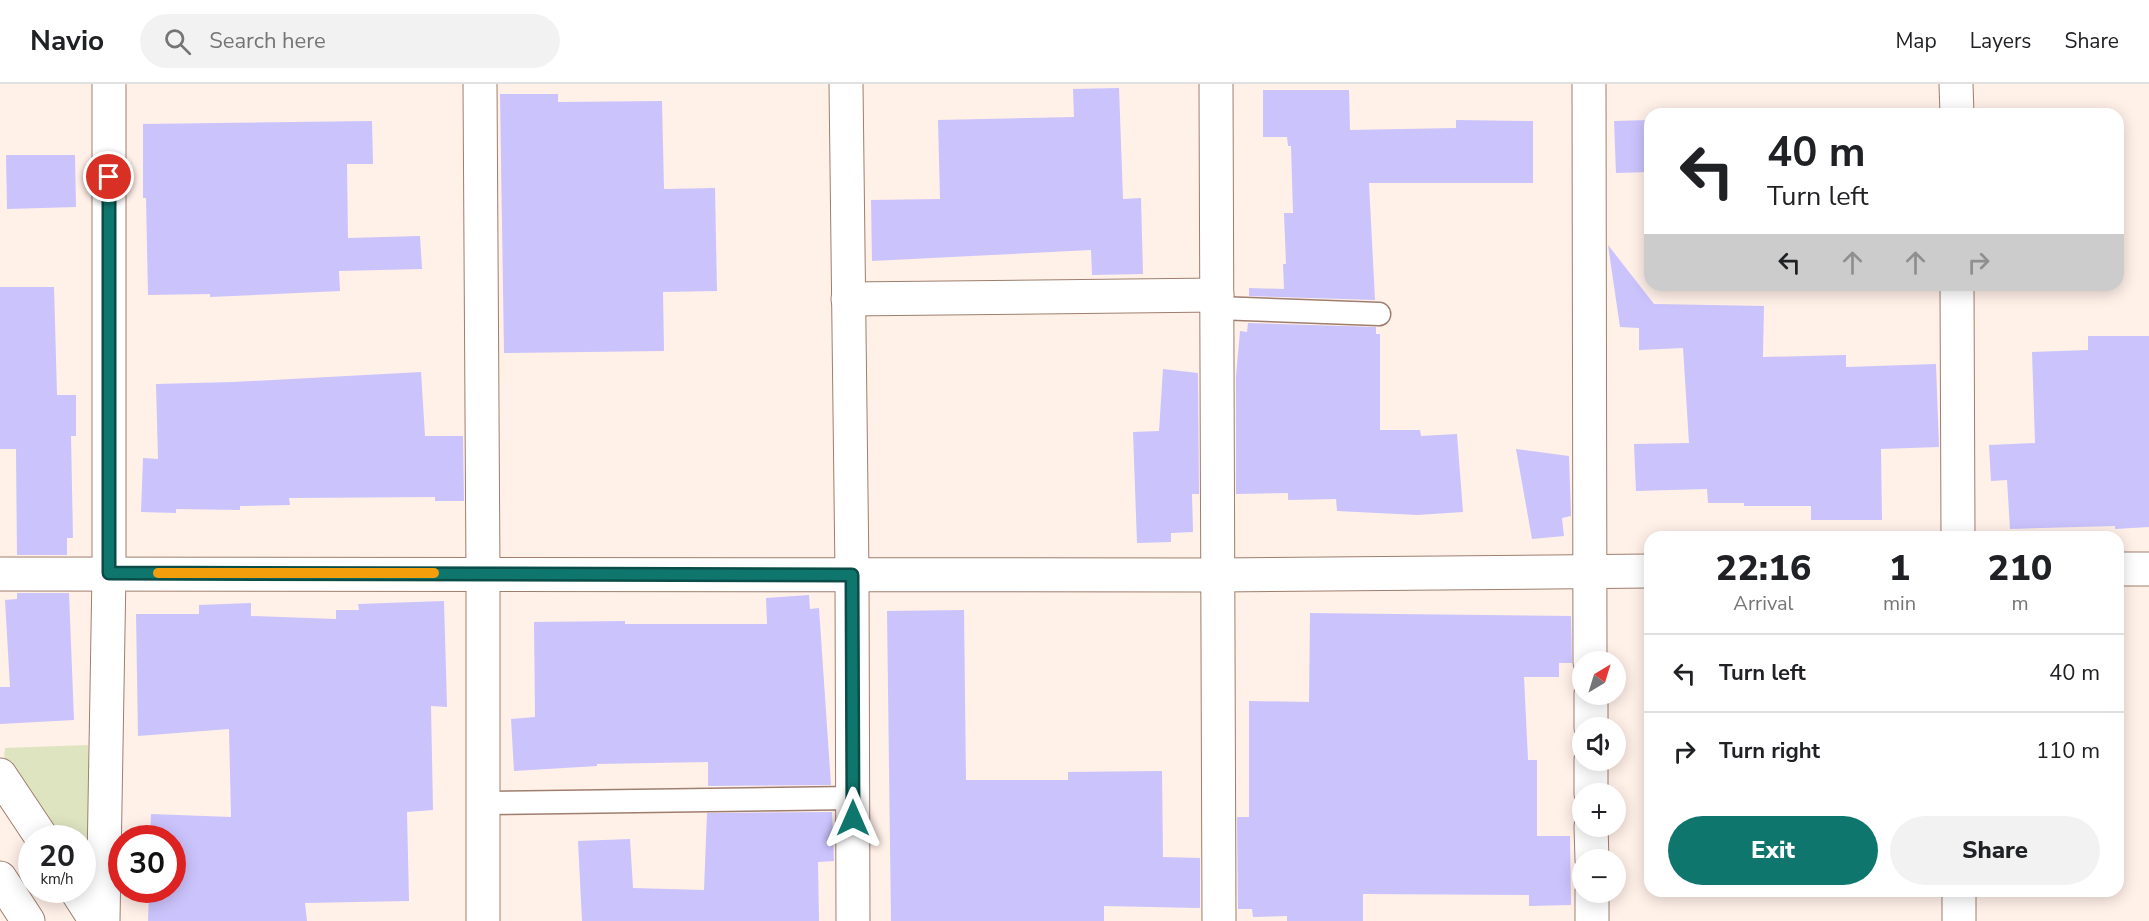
<!DOCTYPE html>
<html lang="en">
<head>
<meta charset="utf-8">
<style>
	:root { --surface:#fff; --page:#f2f2f2; --text:#202124; --muted:#757577; --line:#e0e0e0; --accent:#0f766e }
	body { margin:0; font-family:"Nunito Sans",sans-serif; background:var(--page); color:var(--text); height:100vh; display:flex; flex-direction:column; font-size:22px; white-space:nowrap }
	* { box-sizing:border-box; margin:0 }
	p { font-size:20px; color:var(--muted) }
	.icon { flex:none; width:33px; height:33px; fill:none; stroke:currentColor; stroke-width:2; stroke-linecap:round; stroke-linejoin:round }
	.map { position:relative; flex:1; overflow:hidden }
	.side { position:absolute; left:1644px; top:447px; width:480px; height:366px; display:flex; flex-direction:column; background:var(--surface); border-radius:18px; box-shadow:0 3px 15px #0003 }
	.side>* { flex:none }
	.top-card { position:absolute; left:1644px; top:24px; width:480px; height:183px; border-radius:18px; box-shadow:0 3px 15px #0003; background:#fff; color:var(--text); overflow:hidden }
	.needle { width:39px; rotate:38deg }
	.controls { position:absolute; left:1572px; top:567px; display:grid; gap:12px }
	.controls a { display:grid; place-items:center; width:54px; height:54px; border-radius:50%; background:var(--surface); box-shadow:0 3px 15px #0003; font-size:30px }
	.speed { position:absolute; left:18px; top:741px; display:flex; gap:12px; font-size:30px; font-weight:700; text-align:center }
	.speed>* { display:grid; place-content:center; width:78px; height:78px; border-radius:50%; background:var(--surface); box-shadow:0 3px 15px #0003; line-height:1 }
	.speed small { font-size:15px; font-weight:400 }
	.speed .limit { border:9px solid #d22; background:#fff; color:#111 }
	.pin { position:absolute; display:grid; place-items:center; width:51px; height:51px; color:#fff; margin:-26px; border:3px solid #fff; border-radius:50%; box-shadow:0 2px 6px #0007 }
	.me { position:absolute; width:66px; margin:-33px; rotate:0deg; stroke-linejoin:round; filter:drop-shadow(0 0 4px #0008) }
	.turn { display:flex; align-items:center; gap:21px; height:126px; padding:0 24px; font-size:27px }
	.turn .icon { width:78px; height:78px; stroke-width:2.5 }
	.turn b { display:block; font-size:42px; line-height:51px }
	.lanes { display:flex; align-items:center; height:57px; padding:0 24px; background:#0003; justify-content:center; gap:30px; direction:ltr }
	.lanes .off { opacity:.35 }
	.eta { display:flex; justify-content:space-evenly; align-items:center; height:102px; text-align:center }
	.eta b { font-size:36px; font-weight:800; line-height:42px }
	.action { display:flex; gap:12px; margin-top:auto; padding:12px 24px }
	.action a { flex:1; height:69px; border-radius:36px; background:var(--accent); color:#fff; font-size:24px; font-weight:800; line-height:69px; text-align:center }
	.action a+a { background:var(--page); color:var(--text) }
	ul { padding:0; list-style:none }
	li { display:flex; align-items:center; gap:18px; height:78px; padding:0 24px; border-top:2px solid var(--line) }
	li div { flex:1 }
	li b { display:block; font-size:22px }
	li em { font-style:normal }
	header { display:flex; align-items:center; gap:36px; box-sizing:border-box; height:84px; padding:0 30px; background:var(--surface); border-bottom:2px solid var(--line) }
	header strong { font-size:28px }
	nav { display:flex; gap:33px; margin-inline-start:auto; font-size:21px }
	.search { width:420px; height:54px; background:var(--page); display:flex; align-items:center; gap:15px; box-sizing:border-box; padding:0 21px; border-radius:33px; color:var(--muted); font-size:22px }
	.map>svg:first-child { display:block }
	.green { fill:#dee4bf }
	.building { fill:#cbc3fc }
	.lines { fill:none; stroke-linecap:round; stroke-linejoin:round }
	.service-casing { stroke:#9f7e6e; stroke-width:25 }
	.minor-casing { stroke:#9f7e6e; stroke-width:35 }
	.service { stroke:#fff; stroke-width:22 }
	.minor { stroke:#fff; stroke-width:33 }
	.route-casing { stroke:#0a4d48; stroke-width:15 }
	.route { stroke:#0f766e; stroke-width:10 }
	.slow { stroke:#f59e0b; stroke-width:10 }
</style>
</head>
<body>
<header>
<strong>Navio</strong>
<div class="search"><svg class="icon" aria-label="search" viewBox="0 0 24 24"><circle cx="10" cy="10" r="6"/><path d="M15 15l6 6"/></svg>Search here</div>
<nav><a>Map</a><a>Layers</a><a>Share</a></nav>
</header>
<div class="map">
<svg width="2149" height="837" viewBox="0 0 2149 837">
	<rect width="100%" height="100%" fill="#fff0e8"/>
	<path class="green" d="M 88,661 L 93,787 L 83,789 L 82,754 L 55,754 L 4,672 L 5,664 Z"/>
	<g class="building">
		<path d="M 1119,4 L 1123,115 L 1141,114 L 1143,190 L 1092,191 L 1091,166 L 872,177 L 871,116 L 940,115 L 938,36 L 1074,33 L 1073,5 Z"/>
		<path d="M 1263,6 L 1349,6 L 1350,46 L 1456,44 L 1456,36 L 1533,37 L 1533,99 L 1369,99 L 1375,216 L 1249,212 L 1249,204 L 1284,205 L 1283,180 L 1286,180 L 1284,129 L 1293,129 L 1291,62 L 1288,62 L 1287,53 L 1263,53 Z"/>
		<path d="M 500,10 L 558,10 L 558,18 L 662,17 L 664,105 L 715,104 L 717,207 L 663,208 L 664,267 L 504,269 Z"/>
		<path d="M 1650,36 L 1650,88 L 1616,89 L 1614,37 Z"/>
		<path d="M 372,37 L 373,80 L 347,80 L 348,154 L 420,152 L 422,185 L 339,187 L 340,207 L 210,213 L 210,210 L 148,211 L 146,114 L 143,114 L 143,40 Z"/>
		<path d="M 6,71 L 75,71 L 76,123 L 7,125 Z"/>
		<path d="M 1608,161 L 1654,220 L 1764,222 L 1763,273 L 1846,271 L 1846,283 L 1936,280 L 1939,363 L 1881,365 L 1882,436 L 1811,436 L 1811,422 L 1744,422 L 1744,419 L 1708,419 L 1707,405 L 1636,407 L 1634,360 L 1689,359 L 1683,264 L 1639,266 L 1639,244 L 1620,243 Z"/>
		<path d="M 0,203 L 54,203 L 57,311 L 76,311 L 76,352 L 71,352 L 73,454 L 67,454 L 67,471 L 17,471 L 16,365 L 0,365 Z"/>
		<path d="M 1248,239 L 1376,243 L 1376,250 L 1380,250 L 1380,346 L 1420,346 L 1421,352 L 1457,350 L 1463,428 L 1417,431 L 1337,427 L 1336,415 L 1288,416 L 1288,409 L 1236,410 L 1236,292 L 1240,247 L 1247,248 Z"/>
		<path d="M 2088,252 L 2149,252 L 2149,443 L 2115,445 L 2115,442 L 2010,445 L 2007,396 L 1991,397 L 1989,361 L 2035,359 L 2032,268 L 2088,266 Z"/>
		<path d="M 1163,285 L 1198,289 L 1199,410 L 1192,410 L 1193,448 L 1171,449 L 1171,458 L 1137,459 L 1133,348 L 1159,347 Z"/>
		<path d="M 421,288 L 425,352 L 463,352 L 464,417 L 435,417 L 435,413 L 289,414 L 290,421 L 240,422 L 240,426 L 176,425 L 176,429 L 141,428 L 143,374 L 158,375 L 156,300 L 233,298 Z"/>
		<path d="M 1516,365 L 1569,372 L 1571,432 L 1562,434 L 1564,452 L 1532,455 Z"/>
		<path d="M 17,509 L 69,509 L 74,636 L 0,640 L 0,603 L 10,603 L 5,516 L 17,515 Z"/>
		<path d="M 809,511 L 810,525 L 819,524 L 831,701 L 708,702 L 708,678 L 597,680 L 597,682 L 514,687 L 511,635 L 535,633 L 534,538 L 625,537 L 625,540 L 767,540 L 766,514 Z"/>
		<path d="M 444,517 L 447,623 L 431,622 L 433,726 L 407,728 L 409,817 L 305,819 L 307,837 L 148,837 L 149,806 L 172,806 L 172,754 L 150,754 L 151,730 L 231,733 L 229,645 L 138,652 L 136,530 L 199,530 L 199,521 L 251,519 L 251,532 L 336,535 L 336,526 L 359,526 L 358,520 Z"/>
		<path d="M 964,526 L 966,696 L 1068,696 L 1068,688 L 1162,687 L 1163,773 L 1200,774 L 1200,824 L 1104,822 L 1104,837 L 891,837 L 887,527 Z"/>
		<path d="M 1310,529 L 1571,532 L 1572,579 L 1559,579 L 1559,593 L 1524,593 L 1528,676 L 1537,676 L 1537,752 L 1570,752 L 1571,821 L 1529,822 L 1529,811 L 1363,810 L 1363,837 L 1287,837 L 1287,832 L 1253,833 L 1252,825 L 1238,825 L 1237,733 L 1249,733 L 1249,617 L 1309,618 Z"/>
		<path d="M 832,728 L 834,777 L 818,778 L 819,837 L 582,837 L 578,757 L 630,755 L 633,804 L 704,806 L 707,729 Z"/>
	</g>
	<g class="lines">
		<g class="service-casing">
			<g id="service">
				<path d="M 1217,224 L 1379,230"/>
				<path d="M 483,719 L 853,714"/>
			</g>
		</g>
		<g class="minor-casing">
			<g id="minor">
				<path d="M 480,0 L 483,489 L 483,837"/>
				<path d="M 846,0 L 852,491 L 853,837"/>
				<path d="M 1216,0 L 1219,837"/>
				<path d="M 1589,0 L 1590,578"/>
				<path d="M 1956,0 L 1957,30"/>
				<path d="M 1957,201 L 1958,453"/>
				<path d="M 848,215 L 1217,211"/>
				<path d="M 2118,485 L 2149,485"/>
				<path d="M 0,490 L 1218,491 L 1650,487"/>
				<path d="M 1591,610 L 1591,644"/>
				<path d="M 1591,676 L 1591,710"/>
				<path d="M 0,691 L 42,754"/>
				<path d="M 1591,742 L 1592,776"/>
				<path d="M 0,794 L 28,837"/>
				<path d="M 76,806 L 96,837"/>
				<path d="M 1959,807 L 1959,837"/>
				<path d="M 1592,808 L 1592,837"/>
				<path d="M 103,837 L 109,489 L 109,0"/>
			</g>
		</g>
		<use href="#service" class="service"/>
		<use href="#minor" class="minor"/>
	</g>
	<g class="lines">
		<g class="route-casing">
			<path id="route" d="M 109,93 L 109,489 L 852,491 L 853,734"/>
		</g>
		<use href="#route" class="route"/>
		<path class="slow" d="M 158,489 L 434,489"/>
	</g>
</svg>
<div class="controls">
<a><svg class="needle" viewBox="-14 -14 28 28"><path d="M0-13l5 13h-10z" fill="#e53935"/><path d="M0 13l5-13h-10z" fill="#757577"/></svg></a>
<a><svg class="icon" aria-label="sound" viewBox="0 0 24 24"><path d="M4 9h4l5-4v14l-5-4H4zM17 9q2 3 0 6"/></svg></a>
<a>+</a>
<a>−</a>
</div>
<div class="speed"><div>20<small>km/h</small></div><div class="limit">30</div></div>
<div class="pin" style="left:109px;top:93px;background:#d93025"><svg class="icon" aria-label="arrive" viewBox="0 0 24 24"><path d="M6 21V4h12l-3 4 3 4H6"/></svg></div>
<svg class="me" style="left:853px;top:734px" viewBox="-20 -20 40 40"><path d="M0-17L14 15 0 8-14 15z" fill="#0f766e" stroke="#fff" stroke-width="4"/></svg>
<div class="top-card">
<div class="turn"><svg class="icon" aria-label="left" viewBox="0 0 24 24"><path d="M17 20v-9H6M10 6l-5 5 5 5"/></svg><div><b>40 m</b>Turn left</div></div>
<div class="lanes"><svg class="icon" aria-label="left" viewBox="0 0 24 24"><path d="M17 20v-9H6M10 6l-5 5 5 5"/></svg><svg class="icon off" aria-label="ahead" viewBox="0 0 24 24"><path d="M12 20V5M6 11l6-6 6 6"/></svg><svg class="icon off" aria-label="ahead" viewBox="0 0 24 24"><path d="M12 20V5M6 11l6-6 6 6"/></svg><svg class="icon off" aria-label="right" viewBox="0 0 24 24"><path d="M7 20v-9h11M14 6l5 5-5 5"/></svg></div>
</div>
<section class="side">
<div class="eta">
<div><b>22:16</b><p>Arrival</p></div>
<div><b>1</b><p>min</p></div>
<div><b>210</b><p>m</p></div>
</div>
<ul>
<li><svg class="icon" aria-label="left" viewBox="0 0 24 24"><path d="M17 20v-9H6M10 6l-5 5 5 5"/></svg><div><b>Turn left</b></div><em>40 m</em></li>
<li><svg class="icon" aria-label="right" viewBox="0 0 24 24"><path d="M7 20v-9h11M14 6l5 5-5 5"/></svg><div><b>Turn right</b></div><em>110 m</em></li>
</ul>
<div class="action"><a>Exit</a><a>Share</a></div>
</section>
</div>
</body>
</html>
